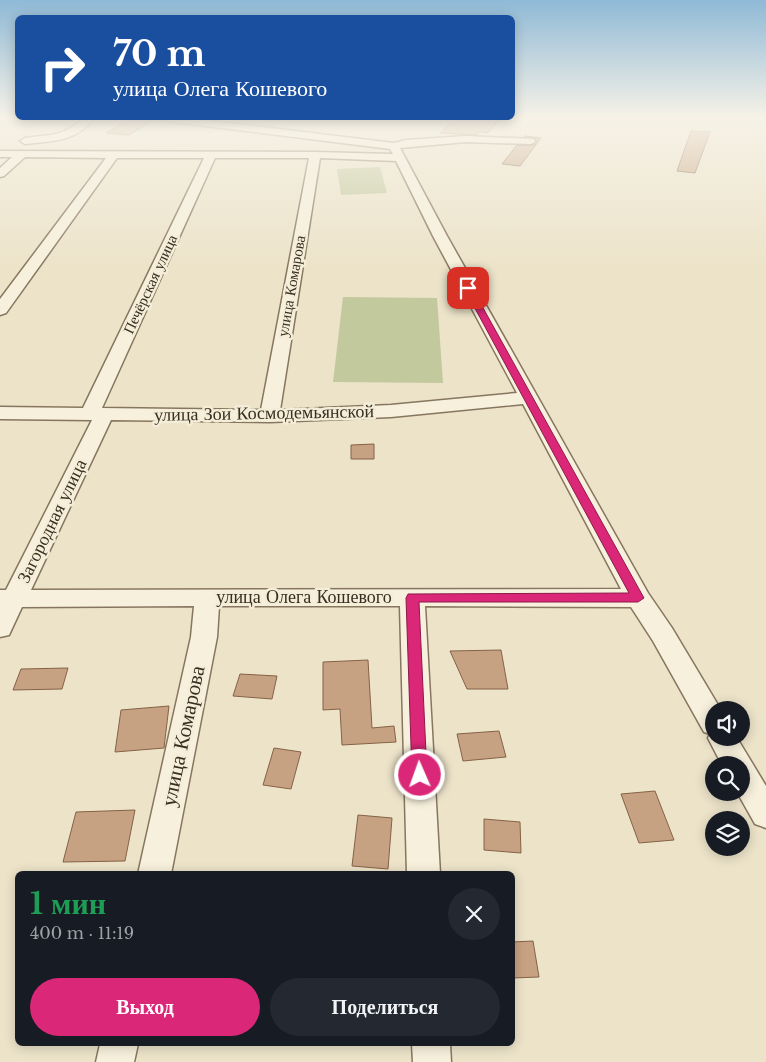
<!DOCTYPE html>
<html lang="ru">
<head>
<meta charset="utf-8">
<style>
	:root { --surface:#171b24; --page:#242831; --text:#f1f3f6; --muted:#9ea1a6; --accent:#db2777 }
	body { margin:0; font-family:"Libre Baskerville",serif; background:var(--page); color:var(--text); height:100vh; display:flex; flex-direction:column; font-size:19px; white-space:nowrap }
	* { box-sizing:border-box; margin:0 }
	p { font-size:16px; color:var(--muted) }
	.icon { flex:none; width:28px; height:28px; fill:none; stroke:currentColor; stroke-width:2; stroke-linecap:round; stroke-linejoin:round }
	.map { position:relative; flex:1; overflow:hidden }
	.side { position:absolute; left:15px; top:871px; width:500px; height:175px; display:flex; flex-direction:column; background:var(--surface); border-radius:8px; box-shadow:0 2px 12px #0003 }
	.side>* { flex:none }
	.guide { position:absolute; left:15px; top:15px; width:500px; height:105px; border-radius:8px; box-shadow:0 2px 12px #0003; background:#1a4fa0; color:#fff; overflow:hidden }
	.tools { position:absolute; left:705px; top:701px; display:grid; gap:10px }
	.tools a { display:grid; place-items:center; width:45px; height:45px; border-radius:50%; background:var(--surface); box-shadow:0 2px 12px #0003; font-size:25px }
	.pin { position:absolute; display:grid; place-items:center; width:42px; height:42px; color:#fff; margin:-21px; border-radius:10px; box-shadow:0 2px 8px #0006 }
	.me { position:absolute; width:55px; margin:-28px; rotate:358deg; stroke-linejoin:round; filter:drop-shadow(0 0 4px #0008) }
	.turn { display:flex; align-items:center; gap:18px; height:105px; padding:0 15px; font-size:22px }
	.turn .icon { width:65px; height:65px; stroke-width:2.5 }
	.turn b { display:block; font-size:35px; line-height:42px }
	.round { display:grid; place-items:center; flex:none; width:52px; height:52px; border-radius:26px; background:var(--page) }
	.summary { display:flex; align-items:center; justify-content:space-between; height:85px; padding:0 15px }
	h1 { font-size:30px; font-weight:700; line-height:38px; color:#1e9e55 }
	.action { display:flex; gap:10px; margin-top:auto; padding:10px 15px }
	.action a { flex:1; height:58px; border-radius:30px; background:var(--accent); color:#fff; font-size:20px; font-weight:700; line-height:58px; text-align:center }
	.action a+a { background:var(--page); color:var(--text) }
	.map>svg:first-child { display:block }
	.green { fill:#c2c99d }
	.building { fill:#c7a282; stroke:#846246 }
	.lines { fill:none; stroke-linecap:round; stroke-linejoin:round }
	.minor-casing { stroke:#87765f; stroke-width:3 }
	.minor { fill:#f7f0dc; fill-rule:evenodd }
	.route { fill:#db2777; stroke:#8e194d }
	.labels { text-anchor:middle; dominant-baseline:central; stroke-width:5; stroke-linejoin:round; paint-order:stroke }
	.far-street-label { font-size:15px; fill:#382e21; stroke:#f4edd8 }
	.street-label { font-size:18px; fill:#382e21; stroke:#f4edd8 }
	.near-street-label { font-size:21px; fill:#382e21; stroke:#f4edd8 }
</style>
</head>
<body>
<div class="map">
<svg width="766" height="1062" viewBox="0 0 766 1062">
	<rect width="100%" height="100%" fill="#ece3c9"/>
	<g class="green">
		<path d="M 380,167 L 387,193 L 341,195 L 337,169 Z"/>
		<path d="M 343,297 L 437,298 L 443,383 L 333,382 Z"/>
	</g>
	<g class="building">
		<path d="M 131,118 L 156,118 L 129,135 L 106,133 Z"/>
		<path d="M 456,118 L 501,118 L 488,133 L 480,132 L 477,135 L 440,133 Z"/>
		<path d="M 691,131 L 710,132 L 695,173 L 677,171 Z"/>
		<path d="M 524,136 L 541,138 L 520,166 L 502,164 L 517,145 L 530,146 L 536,144 L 536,138 Z"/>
		<path d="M 374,444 L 374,459 L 351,459 L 351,445 Z"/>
		<path d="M 501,650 L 508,689 L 467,689 L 450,651 Z"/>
		<path d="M 368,660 L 372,728 L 394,726 L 396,742 L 342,745 L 340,709 L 323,710 L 323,662 Z"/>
		<path d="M 68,668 L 62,689 L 13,690 L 21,669 Z"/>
		<path d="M 240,674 L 277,676 L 272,699 L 233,696 Z"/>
		<path d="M 169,706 L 164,748 L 115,752 L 121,710 Z"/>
		<path d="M 499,731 L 506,757 L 463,761 L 457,734 Z"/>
		<path d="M 274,748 L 301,752 L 291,789 L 263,785 Z"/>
		<path d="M 655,791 L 674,840 L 639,843 L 621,794 Z"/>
		<path d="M 135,810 L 125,861 L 63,862 L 76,812 Z"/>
		<path d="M 358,815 L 392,818 L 388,869 L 352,866 Z"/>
		<path d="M 484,819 L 520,822 L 521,853 L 484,850 Z"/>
		<path d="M 533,941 L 539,977 L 512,978 L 512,942 Z"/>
	</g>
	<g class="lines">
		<g class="minor-casing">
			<g id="minor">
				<path d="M 84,118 L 95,118 C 75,142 54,141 25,144 L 20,141 L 25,138 C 53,134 62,137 84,118 Z"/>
				<path d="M 160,118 L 188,118 L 394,143 L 406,140 L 466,136 L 534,139 L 535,141 L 534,143 L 530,144 L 466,142 L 400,148 L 447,236 L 648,593 L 672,628 L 721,710 L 714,710 L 714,738 L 737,738 L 766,786 L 766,828 L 755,824 L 737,792 L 741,792 L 741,765 L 722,765 L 708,738 L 710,734 L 704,732 L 653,641 L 631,607 L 425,606 L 440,874 L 407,874 L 400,606 L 219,606 L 217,637 L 171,874 L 138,874 L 191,637 L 194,606 L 22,607 L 9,635 L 0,637 L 0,590 L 6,590 L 92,420 L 0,419 L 0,407 L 83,408 L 204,158 L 117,158 L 6,313 L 0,315 L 0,299 L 106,158 L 25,157 L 4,176 L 0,177 L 0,168 L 12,157 L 0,157 L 0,151 L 315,152 L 393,154 L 390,149 L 165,121 ZM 215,158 L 309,158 L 261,410 L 102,408 ZM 320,158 L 396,161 L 433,236 L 517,393 L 391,405 L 280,410 ZM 523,404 L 621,589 L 31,590 L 111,420 L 270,422 L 391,417 Z"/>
				<path d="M 100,1044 L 138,1044 L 134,1062 L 96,1062 Z"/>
				<path d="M 412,1044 L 450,1044 L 451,1062 L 413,1062 Z"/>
			</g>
		</g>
		<use href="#minor" class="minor"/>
	</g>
	<linearGradient id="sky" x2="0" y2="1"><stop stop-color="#8fb9d6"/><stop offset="0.44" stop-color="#f6f2e7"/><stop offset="1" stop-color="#f6f2e7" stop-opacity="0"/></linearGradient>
	<rect width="766" height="267" fill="url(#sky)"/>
	<path class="route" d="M 465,286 L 472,288 L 644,598 L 638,602 L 419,602 L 427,775 L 425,780 L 420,782 L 414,780 L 412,775 L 406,598 L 408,594 L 629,593 L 464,288 Z"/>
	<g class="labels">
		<g class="far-street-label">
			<text transform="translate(150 284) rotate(-65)">Печёрская улица</text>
			<text transform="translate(291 286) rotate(-80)">улица Комарова</text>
		</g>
		<g class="street-label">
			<text transform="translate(264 413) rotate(-1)">улица Зои Космодемьянской</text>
			<text transform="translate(52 521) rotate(-64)">Загородная улица</text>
			<text x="304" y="597">улица Олега Кошевого</text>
		</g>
		<g class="near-street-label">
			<text transform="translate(183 736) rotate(-78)">улица Комарова</text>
		</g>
	</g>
</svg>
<div class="tools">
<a><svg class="icon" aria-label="sound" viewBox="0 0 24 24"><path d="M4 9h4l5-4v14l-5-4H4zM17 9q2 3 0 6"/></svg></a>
<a><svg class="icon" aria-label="search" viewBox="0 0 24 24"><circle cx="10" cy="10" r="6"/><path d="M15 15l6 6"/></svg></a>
<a><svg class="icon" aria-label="layers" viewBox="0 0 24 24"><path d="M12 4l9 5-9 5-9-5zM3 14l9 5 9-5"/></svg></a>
</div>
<div class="pin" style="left:468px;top:288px;background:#d93025"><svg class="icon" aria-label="arrive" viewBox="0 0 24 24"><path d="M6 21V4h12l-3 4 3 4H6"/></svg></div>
<svg class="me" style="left:420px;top:775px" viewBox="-20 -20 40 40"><circle r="17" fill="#db2777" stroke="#fff" stroke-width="3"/><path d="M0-11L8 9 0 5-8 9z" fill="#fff"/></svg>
<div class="guide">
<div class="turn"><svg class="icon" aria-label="right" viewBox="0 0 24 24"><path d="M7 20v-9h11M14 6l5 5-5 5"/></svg><div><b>70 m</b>улица Олега Кошевого</div></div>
</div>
<section class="side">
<div class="summary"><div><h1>1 мин</h1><p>400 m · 11:19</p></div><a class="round"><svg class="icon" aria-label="close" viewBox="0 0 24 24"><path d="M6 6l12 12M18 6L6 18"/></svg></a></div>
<div class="action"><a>Выход</a><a>Поделиться</a></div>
</section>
</div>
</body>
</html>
